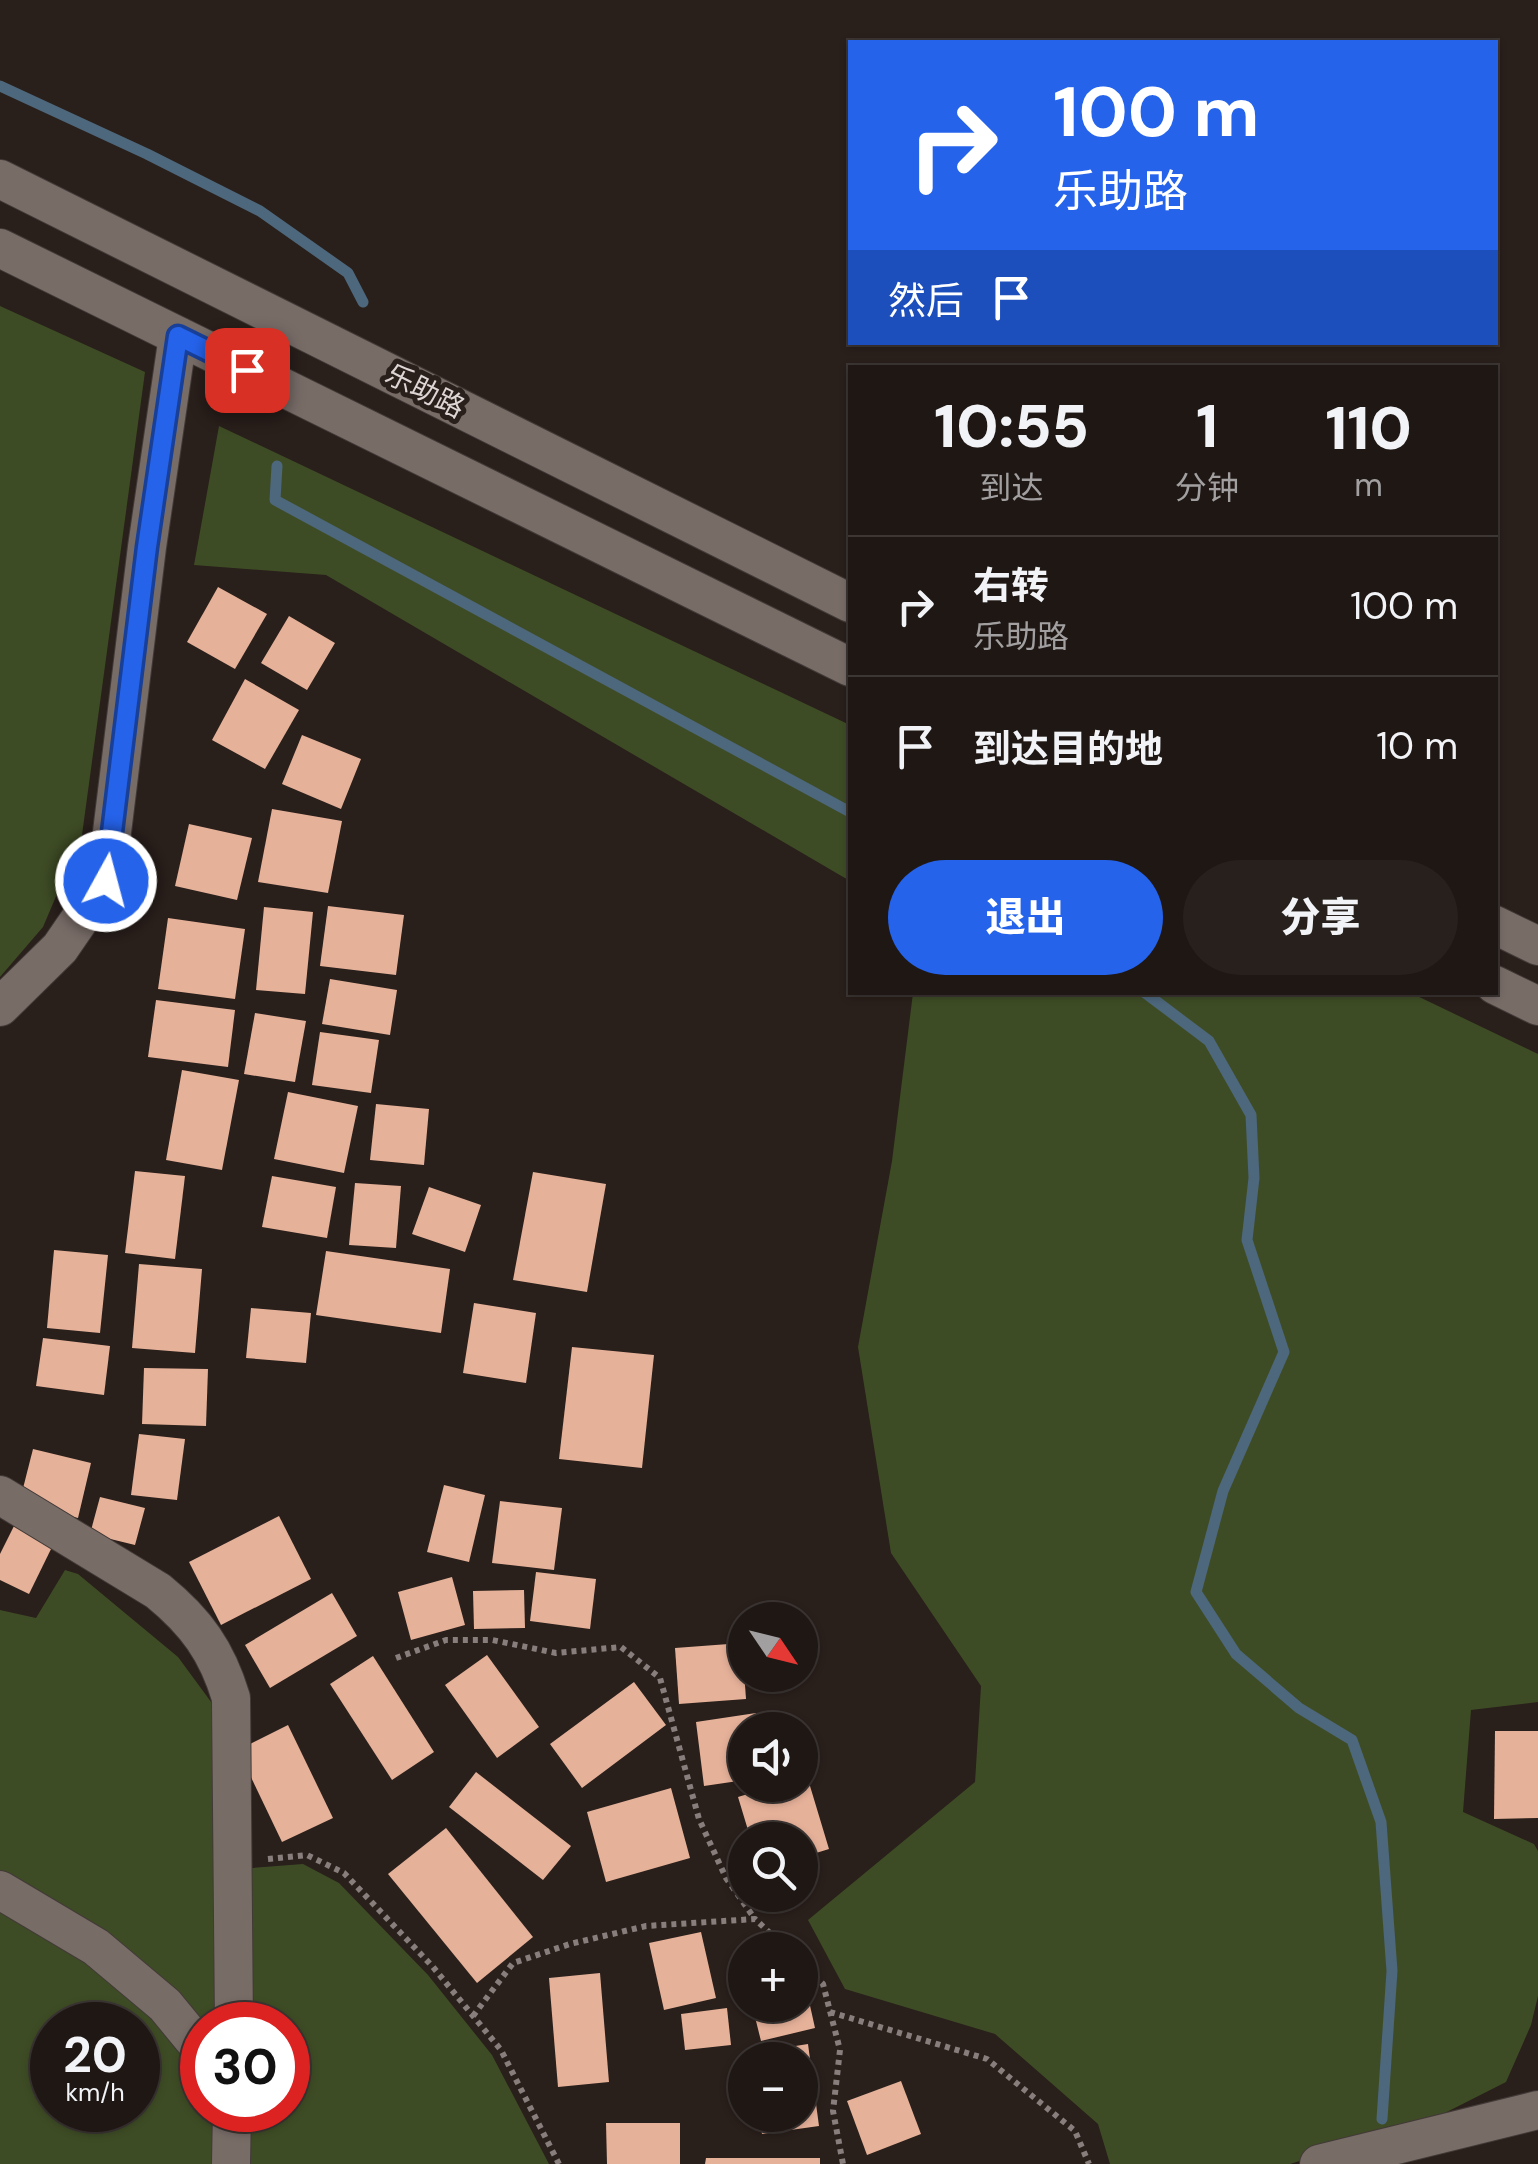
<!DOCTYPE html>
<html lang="zh">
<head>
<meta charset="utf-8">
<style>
	:root { --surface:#1f1714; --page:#27201d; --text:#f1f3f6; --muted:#a19fa0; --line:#3c3634; --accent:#2563eb }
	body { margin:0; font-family:"DM Sans","Noto Sans SC",sans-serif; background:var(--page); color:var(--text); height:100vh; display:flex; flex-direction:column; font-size:38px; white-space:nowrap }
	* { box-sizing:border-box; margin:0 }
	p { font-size:32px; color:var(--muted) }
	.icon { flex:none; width:55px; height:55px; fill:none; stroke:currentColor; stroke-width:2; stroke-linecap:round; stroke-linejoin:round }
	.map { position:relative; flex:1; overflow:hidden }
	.drawer { position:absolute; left:848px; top:365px; width:650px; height:630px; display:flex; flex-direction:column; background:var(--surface); border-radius:0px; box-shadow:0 2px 8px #0004,0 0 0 2px var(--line) }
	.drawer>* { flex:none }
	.hud { position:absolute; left:848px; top:40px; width:650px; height:305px; border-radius:0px; box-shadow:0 2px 8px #0004,0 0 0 2px var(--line); background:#2563eb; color:#fff; overflow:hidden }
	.needle { width:65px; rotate:125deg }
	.controls { position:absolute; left:728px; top:1602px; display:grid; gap:20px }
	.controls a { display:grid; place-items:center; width:90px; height:90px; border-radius:50%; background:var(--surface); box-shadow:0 2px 8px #0004,0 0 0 2px var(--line); font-size:50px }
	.speed { position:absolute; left:30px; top:2002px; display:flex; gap:20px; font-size:50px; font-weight:700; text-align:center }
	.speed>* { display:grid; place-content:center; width:130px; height:130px; border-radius:50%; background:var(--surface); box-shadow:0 2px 8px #0004,0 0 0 2px var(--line); line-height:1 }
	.speed small { font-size:25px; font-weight:400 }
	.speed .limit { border:15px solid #d22; background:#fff; color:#111 }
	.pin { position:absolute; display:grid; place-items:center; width:85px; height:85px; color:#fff; margin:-42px; border-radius:20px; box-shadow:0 5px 15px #0006 }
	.me { position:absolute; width:110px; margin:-55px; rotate:7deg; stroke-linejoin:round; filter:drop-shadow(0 0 8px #0008) }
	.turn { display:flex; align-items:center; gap:35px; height:210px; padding:0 40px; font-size:45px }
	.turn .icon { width:130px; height:130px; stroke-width:2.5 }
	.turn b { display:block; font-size:70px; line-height:85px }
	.then { display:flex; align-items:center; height:95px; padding:0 40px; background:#0003; gap:20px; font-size:38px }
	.eta { display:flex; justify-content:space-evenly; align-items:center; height:170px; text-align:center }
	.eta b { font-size:60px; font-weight:800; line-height:70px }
	.button { display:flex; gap:20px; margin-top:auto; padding:20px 40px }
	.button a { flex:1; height:115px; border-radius:60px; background:var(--accent); color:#fff; font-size:40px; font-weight:800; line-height:115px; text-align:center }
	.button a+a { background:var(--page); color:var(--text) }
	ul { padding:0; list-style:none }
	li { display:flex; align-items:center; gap:30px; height:140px; padding:0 40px; border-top:2px solid var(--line) }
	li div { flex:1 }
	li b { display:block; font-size:38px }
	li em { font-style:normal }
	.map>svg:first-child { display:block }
	.green { fill:#3e4c25; fill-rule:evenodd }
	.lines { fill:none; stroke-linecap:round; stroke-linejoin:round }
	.stream { stroke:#4d677c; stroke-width:11 }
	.building { fill:#e6b199 }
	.minor-casing { stroke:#423a37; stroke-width:40 }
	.path { stroke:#887f7d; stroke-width:6; stroke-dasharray:5 5; stroke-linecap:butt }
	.minor { stroke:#786c67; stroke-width:38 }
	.route-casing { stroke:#184099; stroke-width:25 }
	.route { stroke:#2563eb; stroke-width:18 }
	.labels { text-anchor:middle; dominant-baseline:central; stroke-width:10; stroke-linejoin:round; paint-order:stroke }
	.street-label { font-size:28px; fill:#ddd6d4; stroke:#291f1b }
</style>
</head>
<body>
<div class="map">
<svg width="1538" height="2164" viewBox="0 0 1538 2164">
	<rect width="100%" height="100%" fill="#291f1b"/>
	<g class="green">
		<path d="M 0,306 L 145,372 L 82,835 L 43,927 L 0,977 Z"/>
		<path d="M 219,426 L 850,725 L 850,881 L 326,575 L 194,565 Z"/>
		<path d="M 913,993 L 1411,993 L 1538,1054 L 1538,1702 L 1471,1710 L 1463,1812 L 1534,1844 L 1538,1851 L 1538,1996 L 1531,2025 L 1506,2082 L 1431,2120 L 1290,2164 L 1110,2164 L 1098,2124 L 995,2034 L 845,1989 L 808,1920 L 975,1782 L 981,1686 L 891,1553 L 858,1347 L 892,1161 Z"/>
		<path d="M 65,1570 L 78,1574 L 178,1657 L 217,1710 L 214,1871 L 303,1864 L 339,1883 L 428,1975 L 492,2055 L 549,2164 L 0,2164 L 0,1610 L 36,1618 ZM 52,2025 L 138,2025 L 138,2110 L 52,2110 ZM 202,2025 L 288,2025 L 288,2110 L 202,2110 Z"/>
	</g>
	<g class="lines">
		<g class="stream">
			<path d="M 0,86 L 147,154 L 260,211 L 348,273 L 363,302"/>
			<path d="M 277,466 L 275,500 L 850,812"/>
			<path d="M 1144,992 L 1209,1041 L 1251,1115 L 1254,1178 L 1247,1240 L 1284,1352 L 1223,1491 L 1196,1592 L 1236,1654 L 1299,1708 L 1352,1740 L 1381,1822 L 1392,1971 L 1382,2119"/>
		</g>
	</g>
	<g class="building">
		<path d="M 218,587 L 267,614 L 235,669 L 187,642 Z"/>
		<path d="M 289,616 L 335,643 L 307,690 L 261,663 Z"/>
		<path d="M 245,679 L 299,710 L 265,769 L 212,740 Z"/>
		<path d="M 302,735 L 361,759 L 341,809 L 282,784 Z"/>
		<path d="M 272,809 L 342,821 L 328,893 L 258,882 Z"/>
		<path d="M 189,824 L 252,838 L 237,900 L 175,886 Z"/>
		<path d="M 328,906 L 404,915 L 396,975 L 320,966 Z"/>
		<path d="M 264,907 L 313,912 L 305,994 L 256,990 Z"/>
		<path d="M 168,918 L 245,929 L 235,999 L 158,989 Z"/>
		<path d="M 330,979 L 397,990 L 390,1035 L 322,1024 Z"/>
		<path d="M 156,1000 L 235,1010 L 228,1067 L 148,1057 Z"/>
		<path d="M 255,1013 L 306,1021 L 295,1082 L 244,1074 Z"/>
		<path d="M 320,1032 L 379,1040 L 371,1093 L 312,1085 Z"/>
		<path d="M 182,1070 L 239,1080 L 222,1170 L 166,1160 Z"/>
		<path d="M 288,1092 L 358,1106 L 344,1173 L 274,1159 Z"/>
		<path d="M 376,1104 L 429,1109 L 424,1165 L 370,1160 Z"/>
		<path d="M 135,1171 L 185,1176 L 175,1259 L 125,1253 Z"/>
		<path d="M 533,1172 L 606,1184 L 587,1292 L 513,1280 Z"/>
		<path d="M 272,1176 L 336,1187 L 327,1238 L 262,1227 Z"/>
		<path d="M 355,1183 L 401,1186 L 396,1248 L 349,1245 Z"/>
		<path d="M 429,1187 L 481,1205 L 465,1252 L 412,1234 Z"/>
		<path d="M 54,1250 L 108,1255 L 100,1333 L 47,1328 Z"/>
		<path d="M 326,1251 L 450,1269 L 441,1333 L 316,1315 Z"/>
		<path d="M 139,1264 L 202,1269 L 195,1353 L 132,1348 Z"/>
		<path d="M 474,1303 L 536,1313 L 526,1383 L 463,1373 Z"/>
		<path d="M 251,1308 L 311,1313 L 306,1363 L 246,1358 Z"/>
		<path d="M 43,1338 L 110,1346 L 104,1395 L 36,1386 Z"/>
		<path d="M 572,1347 L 654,1355 L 642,1468 L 559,1459 Z"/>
		<path d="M 144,1368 L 208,1369 L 206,1426 L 142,1424 Z"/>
		<path d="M 139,1434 L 185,1439 L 177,1500 L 131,1495 Z"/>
		<path d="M 33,1449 L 91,1463 L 78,1518 L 19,1504 Z"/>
		<path d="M 444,1485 L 485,1495 L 469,1562 L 427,1552 Z"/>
		<path d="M 100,1497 L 145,1508 L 135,1545 L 90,1534 Z"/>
		<path d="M 500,1501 L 562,1508 L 554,1570 L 492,1563 Z"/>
		<path d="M 279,1516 L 311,1579 L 221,1625 L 189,1562 Z"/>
		<path d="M 14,1526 L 53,1545 L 29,1594 L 0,1580 L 0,1554 Z"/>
		<path d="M 536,1572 L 596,1579 L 590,1629 L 530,1621 Z"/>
		<path d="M 452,1577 L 465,1625 L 411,1640 L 398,1592 Z"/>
		<path d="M 524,1590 L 525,1628 L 474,1629 L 473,1591 Z"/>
		<path d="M 332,1593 L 357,1636 L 270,1688 L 245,1645 Z"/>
		<path d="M 742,1643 L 746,1699 L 679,1704 L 675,1648 Z"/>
		<path d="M 487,1655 L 539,1727 L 497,1758 L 445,1685 Z"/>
		<path d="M 373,1656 L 434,1752 L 392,1780 L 330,1684 Z"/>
		<path d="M 634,1682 L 666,1725 L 582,1788 L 550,1744 Z"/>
		<path d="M 756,1713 L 758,1730 L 745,1730 L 745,1780 L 704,1786 L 696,1722 Z"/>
		<path d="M 288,1725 L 333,1818 L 282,1842 L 238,1750 Z"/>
		<path d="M 1495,1731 L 1538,1731 L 1538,1818 L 1494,1819 Z"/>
		<path d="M 476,1772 L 571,1846 L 543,1880 L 449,1807 Z"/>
		<path d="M 807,1776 L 829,1849 L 800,1858 L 800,1840 L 751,1840 L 738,1797 L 777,1785 L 800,1785 L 800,1778 Z"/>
		<path d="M 671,1788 L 690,1858 L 606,1882 L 587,1812 Z"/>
		<path d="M 446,1828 L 533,1937 L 477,1983 L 388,1874 Z"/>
		<path d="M 701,1932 L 716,1998 L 664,2010 L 649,1943 Z"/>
		<path d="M 600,1973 L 609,2082 L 558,2087 L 549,1978 Z"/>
		<path d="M 807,1992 L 815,2028 L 761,2041 L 752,2005 L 800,2005 L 800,1994 Z"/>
		<path d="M 727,2008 L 731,2045 L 685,2050 L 681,2014 Z"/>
		<path d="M 808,2044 L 819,2126 L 762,2134 L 759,2115 L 800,2115 L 800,2060 L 751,2060 L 750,2053 Z"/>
		<path d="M 901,2081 L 921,2134 L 867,2155 L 847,2101 Z"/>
		<path d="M 606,2123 L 680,2123 L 680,2164 L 607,2164 Z"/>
		<path d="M 706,2158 L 820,2158 L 820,2164 L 705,2164 Z"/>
	</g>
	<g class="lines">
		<g class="minor-casing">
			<g id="minor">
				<path d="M 0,179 L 850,603"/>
				<path d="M 0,248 L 850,667"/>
				<path d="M 1495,925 L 1538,946"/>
				<path d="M 1495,985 L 1538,1006"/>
				<path d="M 0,1007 L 60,948 L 106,881 L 147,547 L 178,336"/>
				<path d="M 0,1495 L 158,1591 C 196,1622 217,1651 231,1698 L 234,2025"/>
				<path d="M 0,1890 L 96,1947 L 165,2005 L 202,2050"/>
				<path d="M 231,2164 L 232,2110"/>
				<path d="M 1319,2164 L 1538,2110"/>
			</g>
		</g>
		<g class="path">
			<path d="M 396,1658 L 446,1640 L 492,1640 L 556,1653 L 621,1647 L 660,1678 L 699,1819 L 726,1878 L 755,1919"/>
			<path d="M 268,1859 L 307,1855 L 344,1873 L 433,1967 L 501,2050 L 559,2164"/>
			<path d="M 800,1962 L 823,1984 L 840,2050 L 833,2111 L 843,2164"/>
			<path d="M 830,2012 L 987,2059 L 1075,2131 L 1089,2164"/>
			<path d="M 473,2016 L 513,1963 L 570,1944 L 646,1926 L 755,1919 L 788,1950"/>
		</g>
		<use href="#minor" class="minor"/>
	</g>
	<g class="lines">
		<g class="route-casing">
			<path id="route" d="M 106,881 L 147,547 L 178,336 L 247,370"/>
		</g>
		<use href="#route" class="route"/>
	</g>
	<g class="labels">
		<g class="street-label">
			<text transform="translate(425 391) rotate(27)">乐助路</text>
		</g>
	</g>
</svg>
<div class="controls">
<a><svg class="needle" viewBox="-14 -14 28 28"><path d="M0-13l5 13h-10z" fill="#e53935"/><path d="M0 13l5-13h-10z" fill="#a19fa0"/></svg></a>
<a><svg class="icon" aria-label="sound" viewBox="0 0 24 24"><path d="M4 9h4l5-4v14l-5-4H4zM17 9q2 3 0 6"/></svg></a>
<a><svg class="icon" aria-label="search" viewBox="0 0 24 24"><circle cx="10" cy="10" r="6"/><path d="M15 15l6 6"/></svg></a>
<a>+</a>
<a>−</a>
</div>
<div class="speed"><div>20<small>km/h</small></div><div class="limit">30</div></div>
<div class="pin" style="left:247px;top:370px;background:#d93025"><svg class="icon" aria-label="arrive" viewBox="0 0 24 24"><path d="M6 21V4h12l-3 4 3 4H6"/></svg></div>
<svg class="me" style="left:106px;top:881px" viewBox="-20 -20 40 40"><circle r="17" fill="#2563eb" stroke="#fff" stroke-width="3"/><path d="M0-11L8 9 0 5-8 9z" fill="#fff"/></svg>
<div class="hud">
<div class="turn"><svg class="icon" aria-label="right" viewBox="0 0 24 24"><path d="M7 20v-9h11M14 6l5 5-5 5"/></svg><div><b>100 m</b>乐助路</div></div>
<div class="then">然后<svg class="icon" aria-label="arrive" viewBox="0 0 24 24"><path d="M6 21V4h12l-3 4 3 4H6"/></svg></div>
</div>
<section class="drawer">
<div class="eta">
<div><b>10:55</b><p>到达</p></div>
<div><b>1</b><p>分钟</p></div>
<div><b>110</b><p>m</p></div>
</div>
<ul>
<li><svg class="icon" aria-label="right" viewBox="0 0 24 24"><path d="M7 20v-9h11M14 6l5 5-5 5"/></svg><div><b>右转</b><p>乐助路</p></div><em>100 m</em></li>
<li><svg class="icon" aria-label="arrive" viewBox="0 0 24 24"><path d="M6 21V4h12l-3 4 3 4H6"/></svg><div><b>到达目的地</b></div><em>10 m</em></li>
</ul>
<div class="button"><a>退出</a><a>分享</a></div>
</section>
</div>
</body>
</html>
